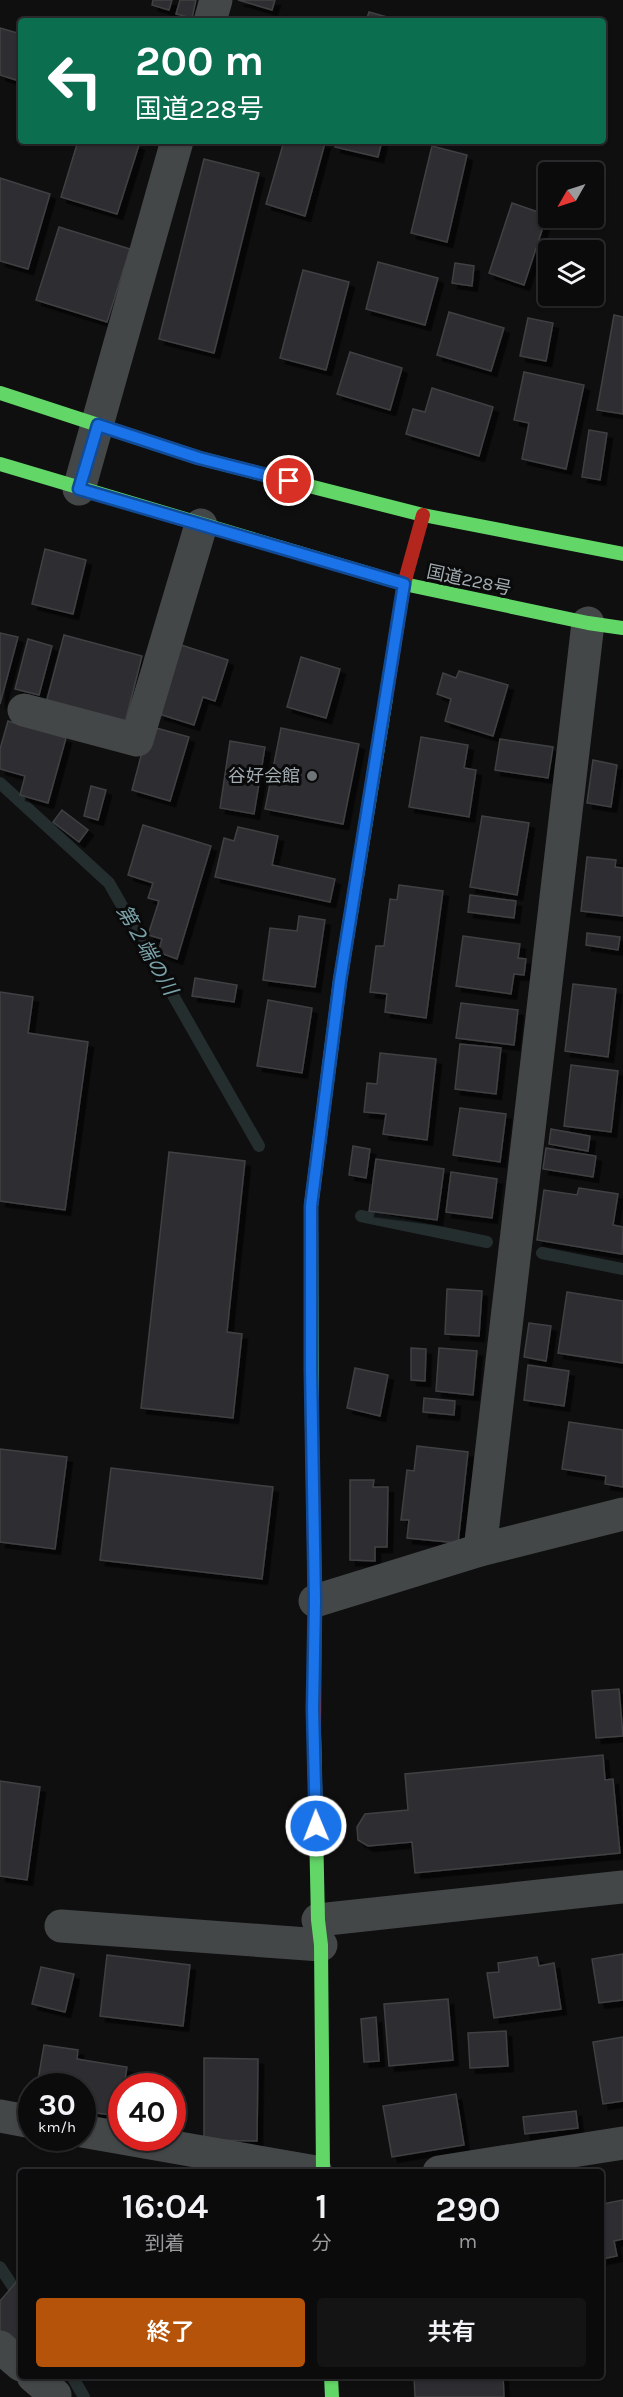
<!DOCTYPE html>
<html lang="ja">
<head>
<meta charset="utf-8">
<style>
	:root { --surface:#0b0b0c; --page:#141415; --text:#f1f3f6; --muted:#9a9b9d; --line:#2b2b2d; --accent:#b45309 }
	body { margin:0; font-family:Karla,"Noto Sans JP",sans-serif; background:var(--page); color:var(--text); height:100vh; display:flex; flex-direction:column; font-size:22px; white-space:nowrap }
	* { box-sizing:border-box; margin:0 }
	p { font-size:20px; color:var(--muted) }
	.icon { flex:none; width:33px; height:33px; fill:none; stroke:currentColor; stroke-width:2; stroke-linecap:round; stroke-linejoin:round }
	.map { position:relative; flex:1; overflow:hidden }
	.panel { position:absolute; left:18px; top:2169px; width:586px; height:210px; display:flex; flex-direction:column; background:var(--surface); border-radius:6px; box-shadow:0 2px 4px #0004,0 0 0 2px var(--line) }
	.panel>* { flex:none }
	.banner { position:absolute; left:18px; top:18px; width:588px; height:126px; border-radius:6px; box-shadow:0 2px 4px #0004,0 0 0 2px var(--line); background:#0b6e4f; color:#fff; overflow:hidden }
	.needle { width:39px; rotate:231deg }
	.fabs { position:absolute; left:538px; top:162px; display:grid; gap:12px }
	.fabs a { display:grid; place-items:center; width:66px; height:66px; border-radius:6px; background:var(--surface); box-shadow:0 2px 4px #0004,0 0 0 2px var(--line); font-size:30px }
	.speed { position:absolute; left:18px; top:2073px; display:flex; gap:12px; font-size:30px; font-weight:700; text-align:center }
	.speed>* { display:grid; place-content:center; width:78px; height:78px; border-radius:50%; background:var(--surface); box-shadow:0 2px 4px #0004,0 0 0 2px var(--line); line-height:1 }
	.speed small { font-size:15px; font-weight:400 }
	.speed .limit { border:9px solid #d22; background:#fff; color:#111 }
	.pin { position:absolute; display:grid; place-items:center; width:51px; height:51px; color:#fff; margin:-26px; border:3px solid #fff; border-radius:50%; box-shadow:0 2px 6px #0007 }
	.me { position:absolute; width:66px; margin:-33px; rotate:359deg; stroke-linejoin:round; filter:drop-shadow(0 0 4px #0008) }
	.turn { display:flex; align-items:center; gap:21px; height:126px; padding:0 18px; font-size:27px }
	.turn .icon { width:78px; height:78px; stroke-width:2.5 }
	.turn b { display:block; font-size:42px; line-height:51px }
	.eta { display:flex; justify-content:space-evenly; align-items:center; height:102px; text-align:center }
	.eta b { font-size:36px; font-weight:600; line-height:42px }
	.primary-button { display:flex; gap:12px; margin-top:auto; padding:12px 18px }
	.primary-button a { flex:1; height:69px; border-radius:6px; background:var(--accent); color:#fff; font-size:24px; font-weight:600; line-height:69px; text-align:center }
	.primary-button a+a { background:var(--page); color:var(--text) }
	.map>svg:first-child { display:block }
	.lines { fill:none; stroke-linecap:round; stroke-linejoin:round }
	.stream { stroke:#252e2f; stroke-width:12 }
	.building { fill:#2d2e30; stroke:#3f4143; stroke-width:1.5; filter:url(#shadow) }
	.street { stroke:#444748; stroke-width:33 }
	.fast { stroke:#63d668; stroke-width:14 }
	.jam { stroke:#b3261e; stroke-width:14 }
	.route-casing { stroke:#114b97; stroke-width:15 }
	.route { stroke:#1a73e8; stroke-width:10 }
	.poi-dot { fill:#6e7478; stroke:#0a0a0b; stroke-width:2 }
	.labels { text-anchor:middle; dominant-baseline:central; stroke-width:6; stroke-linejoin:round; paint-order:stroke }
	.street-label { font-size:18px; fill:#a1abb0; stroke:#0a0a0b }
	.poi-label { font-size:18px; fill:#a1abb0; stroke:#0a0a0b; text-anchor:end }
	.water-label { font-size:20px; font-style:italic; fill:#7aa3a9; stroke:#0a0a0b }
</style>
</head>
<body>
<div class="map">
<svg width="623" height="2397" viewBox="0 0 623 2397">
	<defs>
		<filter id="shadow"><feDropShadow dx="5.5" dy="5.5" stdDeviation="0" flood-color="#0009"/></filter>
	</defs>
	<rect width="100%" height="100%" fill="#0f0f10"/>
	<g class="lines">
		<g class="stream">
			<path d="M 0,783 L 109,883 L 259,1146"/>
			<path d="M 361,1216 L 487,1242"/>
			<path d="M 542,1253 L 623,1269"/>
			<path d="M 0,2267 L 21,2299"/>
			<path d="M 72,2376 L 84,2397"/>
		</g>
	</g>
	<g class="building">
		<path d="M 153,0 L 172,0 L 169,10 L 152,5 Z"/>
		<path d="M 180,0 L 196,0 L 192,18 L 176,14 Z"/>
		<path d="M 238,0 L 275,0 L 272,10 Z"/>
		<path d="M 369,12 L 387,17 L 385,21 L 366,21 Z"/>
		<path d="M 0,28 L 21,34 L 21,62 L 16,80 L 0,75 Z"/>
		<path d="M 78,141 L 127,141 L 139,145 L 117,214 L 61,197 Z"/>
		<path d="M 284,141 L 317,141 L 325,143 L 305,216 L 266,204 Z"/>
		<path d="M 337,141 L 382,141 L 378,157 L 335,147 Z"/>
		<path d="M 432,146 L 467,155 L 447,242 L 411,233 Z"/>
		<path d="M 204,159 L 259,173 L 214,353 L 159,339 Z"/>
		<path d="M 0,178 L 50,194 L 28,269 L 0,261 Z"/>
		<path d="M 512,203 L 547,215 L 524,285 L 489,273 Z"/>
		<path d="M 59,227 L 130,249 L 107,322 L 36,300 Z"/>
		<path d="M 378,262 L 438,278 L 425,325 L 366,309 Z"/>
		<path d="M 455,263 L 474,266 L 472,286 L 452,283 Z"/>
		<path d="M 303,270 L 349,282 L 326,370 L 280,358 Z"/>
		<path d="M 449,312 L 504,328 L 491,371 L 437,355 Z"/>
		<path d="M 614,315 L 623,317 L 623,414 L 597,410 Z"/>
		<path d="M 528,318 L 553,323 L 546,361 L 520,356 Z"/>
		<path d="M 350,352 L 402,368 L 390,410 L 337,394 Z"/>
		<path d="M 524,372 L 584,385 L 566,469 L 522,459 L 529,423 L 514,420 Z"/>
		<path d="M 432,388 L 493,407 L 479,456 L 406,434 L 413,409 L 425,412 Z"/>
		<path d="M 589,430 L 607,433 L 600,480 L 582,477 Z"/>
		<path d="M 45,549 L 86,560 L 73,614 L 32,604 Z"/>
		<path d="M 0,633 L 18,637 L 0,704 Z"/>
		<path d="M 64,635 L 142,656 L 125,723 L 46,703 Z"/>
		<path d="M 28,639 L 52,646 L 39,695 L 15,689 Z"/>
		<path d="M 181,645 L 228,660 L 215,701 L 203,697 L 194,725 L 159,714 Z"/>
		<path d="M 301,657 L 340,669 L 326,718 L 287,707 Z"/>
		<path d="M 459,671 L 508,685 L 493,736 L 445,721 L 451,699 L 437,694 L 443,673 L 456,678 Z"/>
		<path d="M 8,721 L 66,738 L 48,803 L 20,795 L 25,776 L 0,769 L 0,749 Z"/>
		<path d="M 149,726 L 189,737 L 170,801 L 132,790 Z"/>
		<path d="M 281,728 L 359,744 L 343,824 L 265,809 Z"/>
		<path d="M 421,737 L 468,745 L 464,768 L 476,770 L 469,817 L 409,807 Z"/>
		<path d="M 500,739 L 553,747 L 548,778 L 495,770 Z"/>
		<path d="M 230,741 L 265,747 L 254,814 L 220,808 Z"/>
		<path d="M 593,760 L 617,765 L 611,807 L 587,803 Z"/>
		<path d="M 91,786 L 106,790 L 98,820 L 84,816 Z"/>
		<path d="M 62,810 L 88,830 L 79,842 L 53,822 Z"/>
		<path d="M 482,816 L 529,823 L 517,895 L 470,887 Z"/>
		<path d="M 143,825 L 211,846 L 177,959 L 158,952 L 162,939 L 148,935 L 159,901 L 148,898 L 153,883 L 128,875 Z"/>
		<path d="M 238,827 L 278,836 L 272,865 L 335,879 L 330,902 L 215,877 L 224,838 L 234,841 Z"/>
		<path d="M 587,857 L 616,860 L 615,867 L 623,868 L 623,916 L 581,911 Z"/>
		<path d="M 399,885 L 443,891 L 426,1018 L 385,1012 L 387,994 L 370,992 L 376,946 L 384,946 L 390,899 L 397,900 Z"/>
		<path d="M 470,895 L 516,901 L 514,918 L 468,912 Z"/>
		<path d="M 299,916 L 325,920 L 315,987 L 263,980 L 270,928 L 297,931 Z"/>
		<path d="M 587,933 L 620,937 L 618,950 L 586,945 Z"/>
		<path d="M 463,936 L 520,944 L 518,958 L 526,959 L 524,975 L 514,974 L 511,994 L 456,986 Z"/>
		<path d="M 195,978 L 237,985 L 234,1002 L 192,996 Z"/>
		<path d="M 573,984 L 616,989 L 608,1057 L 565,1051 Z"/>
		<path d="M 0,992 L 33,997 L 28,1033 L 88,1042 L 65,1210 L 0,1201 Z"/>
		<path d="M 268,1000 L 312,1008 L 302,1073 L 257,1066 Z"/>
		<path d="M 461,1003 L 518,1010 L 514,1045 L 456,1038 Z"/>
		<path d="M 460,1044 L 501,1048 L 496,1094 L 455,1089 Z"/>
		<path d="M 380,1053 L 436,1059 L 427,1140 L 383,1134 L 386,1114 L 364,1112 L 367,1083 L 377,1084 Z"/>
		<path d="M 571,1065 L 618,1071 L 611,1132 L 564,1126 Z"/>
		<path d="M 460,1108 L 506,1114 L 500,1162 L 453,1155 Z"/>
		<path d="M 551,1129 L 590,1136 L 588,1151 L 549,1144 Z"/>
		<path d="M 353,1146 L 370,1149 L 366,1178 L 349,1175 Z"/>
		<path d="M 546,1148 L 596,1156 L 593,1177 L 543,1169 Z"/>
		<path d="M 169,1152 L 245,1161 L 227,1332 L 242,1334 L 233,1418 L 141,1408 Z"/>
		<path d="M 376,1159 L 444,1169 L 437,1220 L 369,1211 Z"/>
		<path d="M 451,1172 L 497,1179 L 492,1218 L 446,1212 Z"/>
		<path d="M 579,1188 L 618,1194 L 613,1225 L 623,1227 L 622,1254 L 537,1240 L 544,1190 L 577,1195 Z"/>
		<path d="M 447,1289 L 482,1291 L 479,1336 L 445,1334 Z"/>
		<path d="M 567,1292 L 623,1301 L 623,1363 L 558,1353 Z"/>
		<path d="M 529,1323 L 551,1326 L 546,1361 L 524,1357 Z"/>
		<path d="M 411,1348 L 426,1349 L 425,1381 L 411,1380 Z"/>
		<path d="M 439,1348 L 477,1351 L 473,1395 L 436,1391 Z"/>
		<path d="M 528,1365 L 569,1371 L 564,1406 L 524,1400 Z"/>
		<path d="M 355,1368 L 388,1375 L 380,1416 L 347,1408 Z"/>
		<path d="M 424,1398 L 455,1401 L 454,1415 L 423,1412 Z"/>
		<path d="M 569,1422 L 623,1430 L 623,1487 L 605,1484 L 606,1476 L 562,1469 Z"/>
		<path d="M 417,1446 L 468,1452 L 458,1543 L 407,1538 L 409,1520 L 401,1520 L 407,1470 L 414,1471 Z"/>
		<path d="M 0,1449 L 67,1457 L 55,1549 L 0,1542 Z"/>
		<path d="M 111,1468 L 273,1487 L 262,1579 L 100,1560 Z"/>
		<path d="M 350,1480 L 374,1480 L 373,1487 L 388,1487 L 387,1547 L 375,1547 L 375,1561 L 350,1560 Z"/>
		<path d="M 619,1689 L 623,1736 L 596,1738 L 592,1691 Z"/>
		<path d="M 603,1755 L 605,1780 L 613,1779 L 620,1853 L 415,1873 L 412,1842 L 368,1846 L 358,1840 L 357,1827 L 365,1814 L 408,1810 L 405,1774 Z"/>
		<path d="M 0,1781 L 40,1787 L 27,1880 L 0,1876 Z"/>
		<path d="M 623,1954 L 623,2000 L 599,2003 L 592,1959 Z"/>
		<path d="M 107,1955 L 190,1965 L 183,2026 L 100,2016 Z"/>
		<path d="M 537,1957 L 539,1966 L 554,1963 L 561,2009 L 494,2018 L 487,1973 L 499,1972 L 498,1963 Z"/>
		<path d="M 41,1967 L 74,1974 L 65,2012 L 32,2004 Z"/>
		<path d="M 448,1999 L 453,2060 L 389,2066 L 384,2004 Z"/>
		<path d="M 376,2017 L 379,2061 L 364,2062 L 361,2019 Z"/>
		<path d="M 506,2031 L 508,2066 L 470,2068 L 468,2033 Z"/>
		<path d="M 623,2037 L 623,2101 L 603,2104 L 593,2042 Z"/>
		<path d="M 44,2045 L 78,2050 L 77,2059 L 127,2067 L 124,2086 L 122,2086 L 119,2116 L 82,2111 L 82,2086 L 37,2086 Z"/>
		<path d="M 204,2058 L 258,2059 L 257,2141 L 204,2140 Z"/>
		<path d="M 456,2094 L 464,2145 L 392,2157 L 383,2106 Z"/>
		<path d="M 576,2111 L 578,2128 L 525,2134 L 523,2117 Z"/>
		<path d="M 623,2200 L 623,2239 L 614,2241 L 617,2256 L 602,2259 L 602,2204 Z"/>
		<path d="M 18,2280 L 21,2282 L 21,2349 L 0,2330 L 0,2301 Z"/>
		<path d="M 414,2376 L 503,2376 L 504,2397 L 415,2397 Z"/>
	</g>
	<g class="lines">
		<g class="street">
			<path d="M 210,21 L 216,0"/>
			<path d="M 79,489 L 177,141"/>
			<path d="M 24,710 L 137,740 L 201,525"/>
			<path d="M 480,1550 L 588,623"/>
			<path d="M 315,1601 L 480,1550 L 623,1514"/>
			<path d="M 318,1920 L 623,1887"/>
			<path d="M 61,1926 L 321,1945"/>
			<path d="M 0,2116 L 32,2122"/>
			<path d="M 82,2131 L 316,2172"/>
			<path d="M 439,2172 L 623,2143"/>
			<path d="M 0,2347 L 21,2365"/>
			<path d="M 33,2376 L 55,2395"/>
		</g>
		<g class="fast">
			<path d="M 0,393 L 199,458 L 423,515 L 623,554"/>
			<path d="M 0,464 L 404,584 L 588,623 L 623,628"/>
			<path d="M 312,1429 L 311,1206 L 340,981 L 386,698"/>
			<path d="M 314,1734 L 318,1920 L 321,1945 L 323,2172"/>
			<path d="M 331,2376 L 332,2397"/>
		</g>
		<g class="jam">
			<path d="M 386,698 L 404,584 L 423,515"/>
			<path d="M 312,1429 L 315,1601 L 314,1734"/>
		</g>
	</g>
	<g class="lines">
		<g class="route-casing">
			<path id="route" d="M 289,481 L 199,458 L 98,425 L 79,489 L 404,584 L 340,981 L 311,1206 L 311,1370 L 315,1601 L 313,1709 L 316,1826"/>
		</g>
		<use href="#route" class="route"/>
	</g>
	<circle class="poi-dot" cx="312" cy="776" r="6"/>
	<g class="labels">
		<g class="street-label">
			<text transform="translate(469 580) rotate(12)">国道228号</text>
		</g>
		<g class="poi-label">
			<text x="300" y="776">谷好会館</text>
		</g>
		<g class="water-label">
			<text transform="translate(147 950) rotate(60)">第２端の川</text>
		</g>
	</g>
</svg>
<div class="fabs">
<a><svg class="needle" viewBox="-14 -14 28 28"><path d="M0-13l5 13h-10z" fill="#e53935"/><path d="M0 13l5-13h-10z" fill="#9a9b9d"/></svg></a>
<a><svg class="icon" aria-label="layers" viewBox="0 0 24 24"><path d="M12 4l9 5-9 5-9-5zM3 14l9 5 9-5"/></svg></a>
</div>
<div class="speed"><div>30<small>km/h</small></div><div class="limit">40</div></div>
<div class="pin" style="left:289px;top:481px;background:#d93025"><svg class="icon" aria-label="arrive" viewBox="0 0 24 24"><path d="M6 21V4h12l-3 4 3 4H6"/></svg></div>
<svg class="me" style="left:316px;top:1826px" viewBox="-20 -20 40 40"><circle r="17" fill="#1a73e8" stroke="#fff" stroke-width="3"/><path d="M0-11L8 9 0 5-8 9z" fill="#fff"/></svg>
<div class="banner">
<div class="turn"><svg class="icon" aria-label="left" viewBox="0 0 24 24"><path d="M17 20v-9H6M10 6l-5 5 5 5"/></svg><div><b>200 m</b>国道228号</div></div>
</div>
<section class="panel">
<div class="eta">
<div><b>16:04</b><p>到着</p></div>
<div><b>1</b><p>分</p></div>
<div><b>290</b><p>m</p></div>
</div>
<div class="primary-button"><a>終了</a><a>共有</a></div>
</section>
</div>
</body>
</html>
